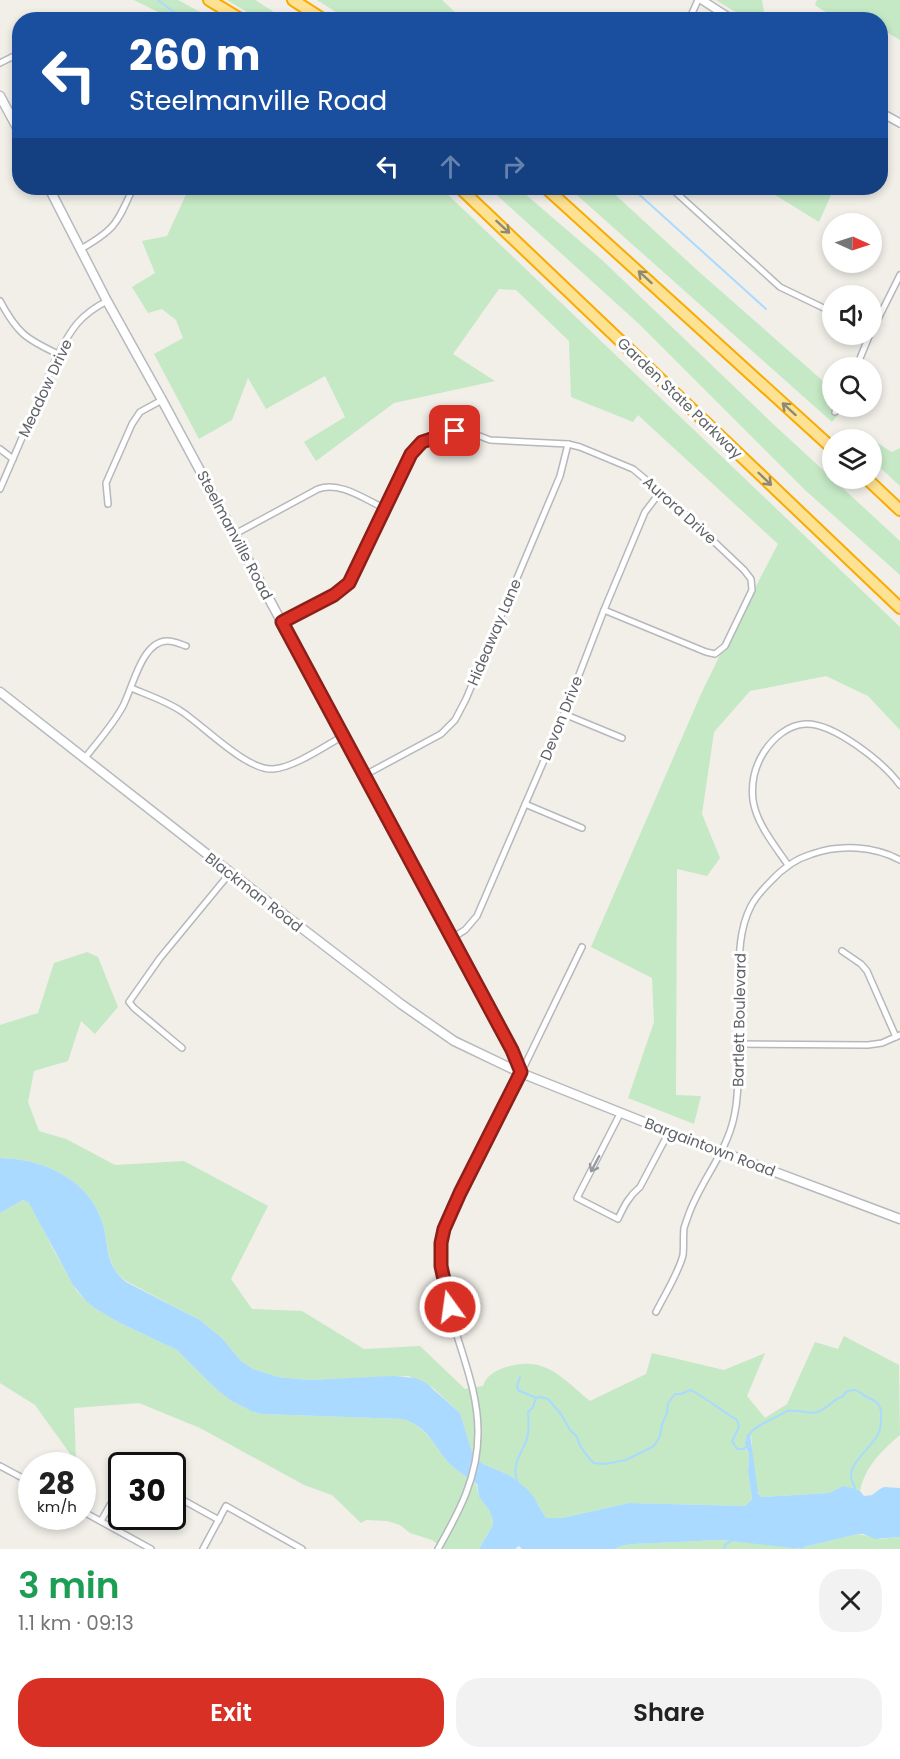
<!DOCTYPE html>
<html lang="en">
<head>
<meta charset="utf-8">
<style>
	:root { --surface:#fff; --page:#f2f2f2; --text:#222; --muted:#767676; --accent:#d93025 }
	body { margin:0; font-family:Poppins,sans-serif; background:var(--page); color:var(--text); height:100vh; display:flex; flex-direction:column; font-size:22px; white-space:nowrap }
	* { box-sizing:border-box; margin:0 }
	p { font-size:20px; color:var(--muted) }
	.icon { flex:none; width:33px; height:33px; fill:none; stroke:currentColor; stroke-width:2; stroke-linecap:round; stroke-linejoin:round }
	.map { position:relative; height:1549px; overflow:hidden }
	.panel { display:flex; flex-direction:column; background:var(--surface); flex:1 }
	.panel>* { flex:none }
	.hud { position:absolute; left:12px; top:12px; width:876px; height:183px; border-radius:24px; box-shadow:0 3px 9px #0003; background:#1a4fa0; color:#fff; overflow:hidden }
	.needle { width:39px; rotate:93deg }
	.controls { position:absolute; left:822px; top:213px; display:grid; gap:12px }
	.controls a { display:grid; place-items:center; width:60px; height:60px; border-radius:50%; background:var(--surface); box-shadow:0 3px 9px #0003; font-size:30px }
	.speed { position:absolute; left:18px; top:1452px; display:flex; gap:12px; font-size:30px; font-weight:700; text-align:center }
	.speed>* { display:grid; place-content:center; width:78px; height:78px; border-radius:50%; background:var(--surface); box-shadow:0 3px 9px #0003; line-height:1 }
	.speed small { font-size:15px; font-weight:400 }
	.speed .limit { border:3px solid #111; border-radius:9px; background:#fff; color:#111 }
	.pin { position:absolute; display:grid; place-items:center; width:51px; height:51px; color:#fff; margin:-26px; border-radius:12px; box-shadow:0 3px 9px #0006 }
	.me { position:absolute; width:66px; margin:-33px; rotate:346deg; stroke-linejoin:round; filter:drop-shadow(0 0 4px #0008) }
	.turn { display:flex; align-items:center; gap:21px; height:126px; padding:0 18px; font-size:27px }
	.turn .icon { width:78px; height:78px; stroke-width:2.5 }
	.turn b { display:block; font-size:42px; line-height:51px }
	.lanes { display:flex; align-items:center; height:57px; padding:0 18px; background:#0003; justify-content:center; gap:30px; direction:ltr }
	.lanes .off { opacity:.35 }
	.round { display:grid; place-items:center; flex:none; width:63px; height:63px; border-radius:24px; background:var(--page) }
	.headline { display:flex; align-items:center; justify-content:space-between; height:102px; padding:0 18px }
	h1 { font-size:36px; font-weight:600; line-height:45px; color:#1e9e55 }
	.action { display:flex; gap:12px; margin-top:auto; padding:12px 18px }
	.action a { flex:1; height:69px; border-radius:24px; background:var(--accent); color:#fff; font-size:24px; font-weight:600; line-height:69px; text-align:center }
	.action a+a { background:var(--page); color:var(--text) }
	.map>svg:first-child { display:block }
	.green { fill:#c5e8c5 }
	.water { fill:#aadaff }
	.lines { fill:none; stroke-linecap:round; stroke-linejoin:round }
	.stream { stroke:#aadaff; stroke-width:2 }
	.minor-casing { stroke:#b5b8bc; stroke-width:8 }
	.tertiary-casing { stroke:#b5b8bc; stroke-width:10 }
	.secondary-casing { stroke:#b6babf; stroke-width:11 }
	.motorway-casing { stroke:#f9ab00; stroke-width:14 }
	.minor { stroke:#fff; stroke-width:5 }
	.tertiary { stroke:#fff; stroke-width:7 }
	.secondary { stroke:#fff; stroke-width:8 }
	.motorway { stroke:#fde293; stroke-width:10 }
	.oneway { stroke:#8e8975 }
	.oneway2 { stroke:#979a9d }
	.route-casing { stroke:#8d1f18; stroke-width:15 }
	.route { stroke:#d93025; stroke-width:10 }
	.labels { text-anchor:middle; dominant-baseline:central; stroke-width:6; stroke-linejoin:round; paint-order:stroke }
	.street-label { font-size:15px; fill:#5f6368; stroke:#fff }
</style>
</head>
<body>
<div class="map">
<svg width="900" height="1549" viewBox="0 0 900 1549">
	<rect width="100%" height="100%" fill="#f1efe8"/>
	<g class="green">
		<path d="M 134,0 L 178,0 L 213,19 L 172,19 Z"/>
		<path d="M 227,0 L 255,0 L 285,19 L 259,19 Z"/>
		<path d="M 317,0 L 442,0 L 462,19 L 347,19 Z"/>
		<path d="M 716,0 L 762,0 L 764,12 L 761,19 L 747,19 Z"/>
		<path d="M 817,0 L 900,0 L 900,40 L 881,29 L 880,20 L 836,19 L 815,5 Z"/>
		<path d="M 189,188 L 441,188 L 900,627 L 900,730 L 868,696 L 826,676 L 750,691 L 714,732 L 702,814 L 720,858 L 707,876 L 677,869 L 676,1095 L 701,1096 L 694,1124 L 628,1098 L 654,1022 L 652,978 L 591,947 L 701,694 L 717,661 L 778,544 L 638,415 L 633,422 L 571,397 L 569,341 L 516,290 L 499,289 L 453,354 L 495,381 L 394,403 L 316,461 L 304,442 L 345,417 L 325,376 L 266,409 L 248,378 L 232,420 L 199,439 L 154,354 L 183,338 L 176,320 L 162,309 L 148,313 L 132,287 L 155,273 L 142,241 L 167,236 Z"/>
		<path d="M 489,188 L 518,188 L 602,260 L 772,423 L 900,541 L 900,575 L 804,489 L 638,323 Z"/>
		<path d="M 569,188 L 608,188 L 698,271 L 832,389 L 832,406 L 841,407 L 840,413 L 832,422 Z"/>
		<path d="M 764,188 L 834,188 L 819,222 Z"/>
		<path d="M 872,440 L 892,452 L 900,448 L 900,486 L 872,460 Z"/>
		<path d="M 87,952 L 98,957 L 118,1007 L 95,1034 L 81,1021 L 68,1061 L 34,1071 L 28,1102 L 39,1131 L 66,1139 L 115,1165 L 184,1161 L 268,1206 L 231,1279 L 252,1309 L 302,1311 L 364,1349 L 420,1346 L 465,1389 L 483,1386 C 486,1376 494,1372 503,1368 C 544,1354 561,1377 590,1401 L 646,1374 L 652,1353 L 724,1370 L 765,1353 L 747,1396 L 765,1418 L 787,1404 L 815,1342 L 838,1349 L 844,1336 L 899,1365 L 900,1435 C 881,1451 865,1467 860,1491 L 849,1487 L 843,1486 L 829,1493 L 761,1497 C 751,1484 753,1451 751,1435 L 745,1446 L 749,1455 L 748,1472 L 752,1499 L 745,1506 L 629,1503 L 562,1518 L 546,1518 L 538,1504 L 509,1475 L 483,1464 L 473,1455 L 460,1413 L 433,1388 L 409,1376 L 308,1380 L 278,1377 L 253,1369 L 241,1361 L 222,1338 L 200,1320 L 126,1281 C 107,1267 109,1249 104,1228 C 92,1180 45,1159 0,1158 L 0,1025 L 38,1013 L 54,963 Z"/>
		<path d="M 23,1200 L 30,1203 L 54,1251 L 76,1290 L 86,1301 L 96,1309 L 118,1322 L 177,1350 L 215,1388 L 230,1400 L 253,1412 L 262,1414 L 403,1419 C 431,1430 432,1445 450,1464 C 458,1472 468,1478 476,1484 L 479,1497 L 489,1510 L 493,1521 L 493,1525 L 479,1549 L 444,1549 L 432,1540 L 410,1533 L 400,1525 L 387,1521 L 366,1520 L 361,1523 L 332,1495 L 304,1485 L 200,1428 L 139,1403 L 74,1408 L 76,1462 L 35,1405 L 0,1383 L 0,1213 Z"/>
		<path d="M 858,1534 L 880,1539 L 900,1537 L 900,1549 L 803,1549 L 804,1547 Z"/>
		<path d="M 721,1540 L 795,1547 L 797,1549 L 615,1549 L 621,1546 L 634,1544 Z"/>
	</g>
	<path class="water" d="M 0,1158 C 45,1159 92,1180 104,1228 C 109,1251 106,1265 126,1282 L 200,1320 L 222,1338 L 241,1361 L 253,1369 L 278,1377 L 308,1380 L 394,1376 L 415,1378 L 426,1383 L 460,1413 L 473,1455 L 483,1464 L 509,1475 L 527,1489 L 533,1496 L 546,1518 L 562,1518 L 629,1503 L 745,1506 L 752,1499 L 748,1472 L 749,1455 L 745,1444 L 747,1434 L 750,1434 L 758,1493 L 761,1497 L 829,1493 L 843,1486 L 849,1487 L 860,1491 L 864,1496 L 872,1495 L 880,1489 L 884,1487 L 900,1488 L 900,1537 L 875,1539 L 863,1534 L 858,1534 L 804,1547 L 803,1549 L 721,1540 L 634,1544 L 621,1546 L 615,1549 L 522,1549 L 519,1546 L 515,1549 L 479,1549 L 493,1525 L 493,1521 L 489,1510 L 479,1497 L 477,1484 C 468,1478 458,1472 450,1464 C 432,1445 431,1429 403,1419 L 262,1414 L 253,1412 L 230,1400 L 215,1388 L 177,1350 L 118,1322 L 96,1309 L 86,1301 L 73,1285 L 29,1203 L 23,1200 L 0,1213 Z"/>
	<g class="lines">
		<g class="stream">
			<path d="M 158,0 L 184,20"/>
			<path d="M 632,188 L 766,309"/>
			<path d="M 520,1377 L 517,1386 L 518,1390 L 536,1398 L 540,1397 L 548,1399 L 561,1414 L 570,1430 L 577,1437 L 580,1446 L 589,1458 L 594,1463 L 605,1464 L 626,1460 L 654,1446 L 660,1436 L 662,1424 L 667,1413 L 668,1403 L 675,1394 L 681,1394 L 691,1390 C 707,1399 721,1410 737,1420 L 739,1427 L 732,1441 L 737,1449 L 744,1449 L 747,1446"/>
			<path d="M 749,1435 C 753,1426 778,1417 787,1411 C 812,1409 811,1421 834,1401 C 839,1397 843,1398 846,1392 C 859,1387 857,1392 867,1397 C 878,1402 882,1405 881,1418 C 881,1423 881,1428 879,1432 C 874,1446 851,1460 851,1476 C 851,1481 854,1484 855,1489"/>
			<path d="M 518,1483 C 511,1467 519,1457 526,1442 C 529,1433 529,1422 528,1412 L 533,1407 L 536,1398"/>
			<path d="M 724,1549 L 725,1545 L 731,1541"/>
		</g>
		<g class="minor-casing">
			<g id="minor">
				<path d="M 689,20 L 698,0"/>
				<path d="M 0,63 L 20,53"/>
				<path d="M 671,188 L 780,287 L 832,312"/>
				<path d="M 81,249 C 116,229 117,223 133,188"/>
				<path d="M 0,301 C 17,333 26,339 58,354"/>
				<path d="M 872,331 L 900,275"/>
				<path d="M 856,368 L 870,334"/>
				<path d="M 835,412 L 837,406"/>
				<path d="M 0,449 L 13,459"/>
				<path d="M 0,489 L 58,354 C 72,328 80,315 107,301"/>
				<path d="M 108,504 L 106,483 L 132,424 L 140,412 L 162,400"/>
				<path d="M 235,534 L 318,489 C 340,481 364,499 384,508"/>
				<path d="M 282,622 L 342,590 L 349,583 L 411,454 L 422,442 L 455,431 L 469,432 L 490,440 L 568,444 L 580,447 L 633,469 L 668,498 L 744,570 L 751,579 L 752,590 L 725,646 L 715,654 L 706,652 L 604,610"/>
				<path d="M 131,688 C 148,695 166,701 181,711 C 204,726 247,771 273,769 C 293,768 325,746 343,736"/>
				<path d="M 564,714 L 622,738"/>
				<path d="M 85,758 C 98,741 113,725 123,706 C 133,687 142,640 168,641 C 174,641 180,644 186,646"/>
				<path d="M 365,775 L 441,734 L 455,720 L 466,699 L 560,476 L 568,444"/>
				<path d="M 525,804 L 582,828"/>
				<path d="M 788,865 C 775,846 756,823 753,800 C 751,783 755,766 764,752 C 773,738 788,725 805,724 C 833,722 884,763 900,785"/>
				<path d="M 452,938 L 465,930 L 477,916 L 564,714 L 604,610 L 645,512 L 661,491"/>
				<path d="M 842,951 L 861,964 L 867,971 L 896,1037"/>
				<path d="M 739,1044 L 868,1045 L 882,1043 L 900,1035"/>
				<path d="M 182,1048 L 134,1008 L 129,1002 L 160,958 L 230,873"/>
				<path d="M 621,1112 L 577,1198 L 618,1219 C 624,1206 629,1196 640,1187 L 669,1132"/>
				<path d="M 656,1312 C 664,1296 679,1272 683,1255 C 684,1246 683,1237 684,1228 C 686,1222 688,1216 690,1211 C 703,1178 727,1151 734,1117 C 738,1100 738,1084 738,1067 C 739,1038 739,1010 739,981 C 739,956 739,929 751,906 C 756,896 764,888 771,881 C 783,868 795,859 812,854 C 840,844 874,846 900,860"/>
				<path d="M 0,1466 L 32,1483"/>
				<path d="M 172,1494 L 219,1520"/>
				<path d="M 82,1511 L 151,1549"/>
				<path d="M 101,1521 L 122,1484"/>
				<path d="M 203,1549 L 226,1506 L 302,1549"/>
				<path d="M 438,1549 C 459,1512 478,1477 478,1433 C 479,1358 418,1284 451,1210 L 521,1073 L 582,947"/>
			</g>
		</g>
		<g class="tertiary-casing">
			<g id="tertiary">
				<path d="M 702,0 L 733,20"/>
				<path d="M 880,112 L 900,123"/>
			</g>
		</g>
		<g class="secondary-casing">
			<g id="secondary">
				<path d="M 0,96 L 20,133"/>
				<path d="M 49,188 L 107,301 L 162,400 L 512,1050 L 521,1073"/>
				<path d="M 0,692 L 286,916 L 401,1004 L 454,1041 L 521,1073 L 669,1132 L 900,1219"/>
			</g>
		</g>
		<g class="motorway-casing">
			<g id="motorway">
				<path d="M 209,0 L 242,20"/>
				<path d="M 293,0 L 324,20"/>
				<path d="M 460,188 L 900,608"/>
				<path d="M 546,188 L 832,448"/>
				<path d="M 866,478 L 900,510"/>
			</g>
		</g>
		<use href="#minor" class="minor"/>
		<use href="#tertiary" class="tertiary"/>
		<use href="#secondary" class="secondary"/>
		<use href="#motorway" class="motorway"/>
	</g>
	<defs><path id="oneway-shaft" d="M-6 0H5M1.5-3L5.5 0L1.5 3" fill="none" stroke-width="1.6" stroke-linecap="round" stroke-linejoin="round" transform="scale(1.5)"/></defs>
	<g class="oneway">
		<use href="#oneway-shaft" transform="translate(503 227) rotate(43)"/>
		<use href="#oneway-shaft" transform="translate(645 277) rotate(-138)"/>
		<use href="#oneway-shaft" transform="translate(789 409) rotate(-138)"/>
		<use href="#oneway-shaft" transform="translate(765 479) rotate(44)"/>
	</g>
	<use class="oneway2" href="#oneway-shaft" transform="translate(595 1164) rotate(118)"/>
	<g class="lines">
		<g class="route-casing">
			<path id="route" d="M 450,1307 L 441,1266 L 441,1243 L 444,1229 L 460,1193 L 521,1072 L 512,1050 L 282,622 L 334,595 L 349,583 L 411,454 L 422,442 L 455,431"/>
		</g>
		<use href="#route" class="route"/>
	</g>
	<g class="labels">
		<g class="street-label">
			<text transform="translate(45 388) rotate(-65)">Meadow Drive</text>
			<text transform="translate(680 398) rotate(44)">Garden State Parkway</text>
			<text transform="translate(680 510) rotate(42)">Aurora Drive</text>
			<text transform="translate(235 535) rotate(62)">Steelmanville Road</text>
			<text transform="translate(494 632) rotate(-67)">Hideaway Lane</text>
			<text transform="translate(561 718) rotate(-68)">Devon Drive</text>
			<text transform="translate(254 892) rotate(38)">Blackman Road</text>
			<text transform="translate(739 1020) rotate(-89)">Bartlett Boulevard</text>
			<text transform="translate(710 1147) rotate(21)">Bargaintown Road</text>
		</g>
	</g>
</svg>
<div class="controls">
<a><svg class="needle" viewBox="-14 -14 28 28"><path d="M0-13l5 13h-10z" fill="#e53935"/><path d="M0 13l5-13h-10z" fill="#767676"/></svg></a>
<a><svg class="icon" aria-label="sound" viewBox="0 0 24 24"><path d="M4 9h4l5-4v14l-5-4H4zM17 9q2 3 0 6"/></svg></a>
<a><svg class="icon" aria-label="search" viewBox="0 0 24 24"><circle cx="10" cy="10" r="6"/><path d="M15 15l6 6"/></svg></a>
<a><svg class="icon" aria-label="layers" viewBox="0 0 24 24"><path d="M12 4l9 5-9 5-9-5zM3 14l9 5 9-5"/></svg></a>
</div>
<div class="speed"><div>28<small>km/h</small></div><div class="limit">30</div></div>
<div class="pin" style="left:455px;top:431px;background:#d93025"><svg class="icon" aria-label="arrive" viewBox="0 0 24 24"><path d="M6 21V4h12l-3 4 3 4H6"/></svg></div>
<svg class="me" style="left:450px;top:1307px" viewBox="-20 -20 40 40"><circle r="17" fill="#d93025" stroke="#fff" stroke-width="3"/><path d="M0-11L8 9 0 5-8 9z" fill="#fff"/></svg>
<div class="hud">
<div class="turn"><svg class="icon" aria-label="left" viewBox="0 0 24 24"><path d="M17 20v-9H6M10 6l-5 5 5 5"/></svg><div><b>260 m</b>Steelmanville Road</div></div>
<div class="lanes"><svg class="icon" aria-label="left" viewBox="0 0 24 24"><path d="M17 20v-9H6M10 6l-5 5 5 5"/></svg><svg class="icon off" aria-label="ahead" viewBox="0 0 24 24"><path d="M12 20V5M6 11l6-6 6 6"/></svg><svg class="icon off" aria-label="right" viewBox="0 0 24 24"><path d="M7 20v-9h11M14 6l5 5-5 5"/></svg></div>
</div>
</div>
<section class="panel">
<div class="headline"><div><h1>3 min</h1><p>1.1 km · 09:13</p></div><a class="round"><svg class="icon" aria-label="close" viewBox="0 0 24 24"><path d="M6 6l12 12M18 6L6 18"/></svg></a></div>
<div class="action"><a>Exit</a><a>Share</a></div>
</section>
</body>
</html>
